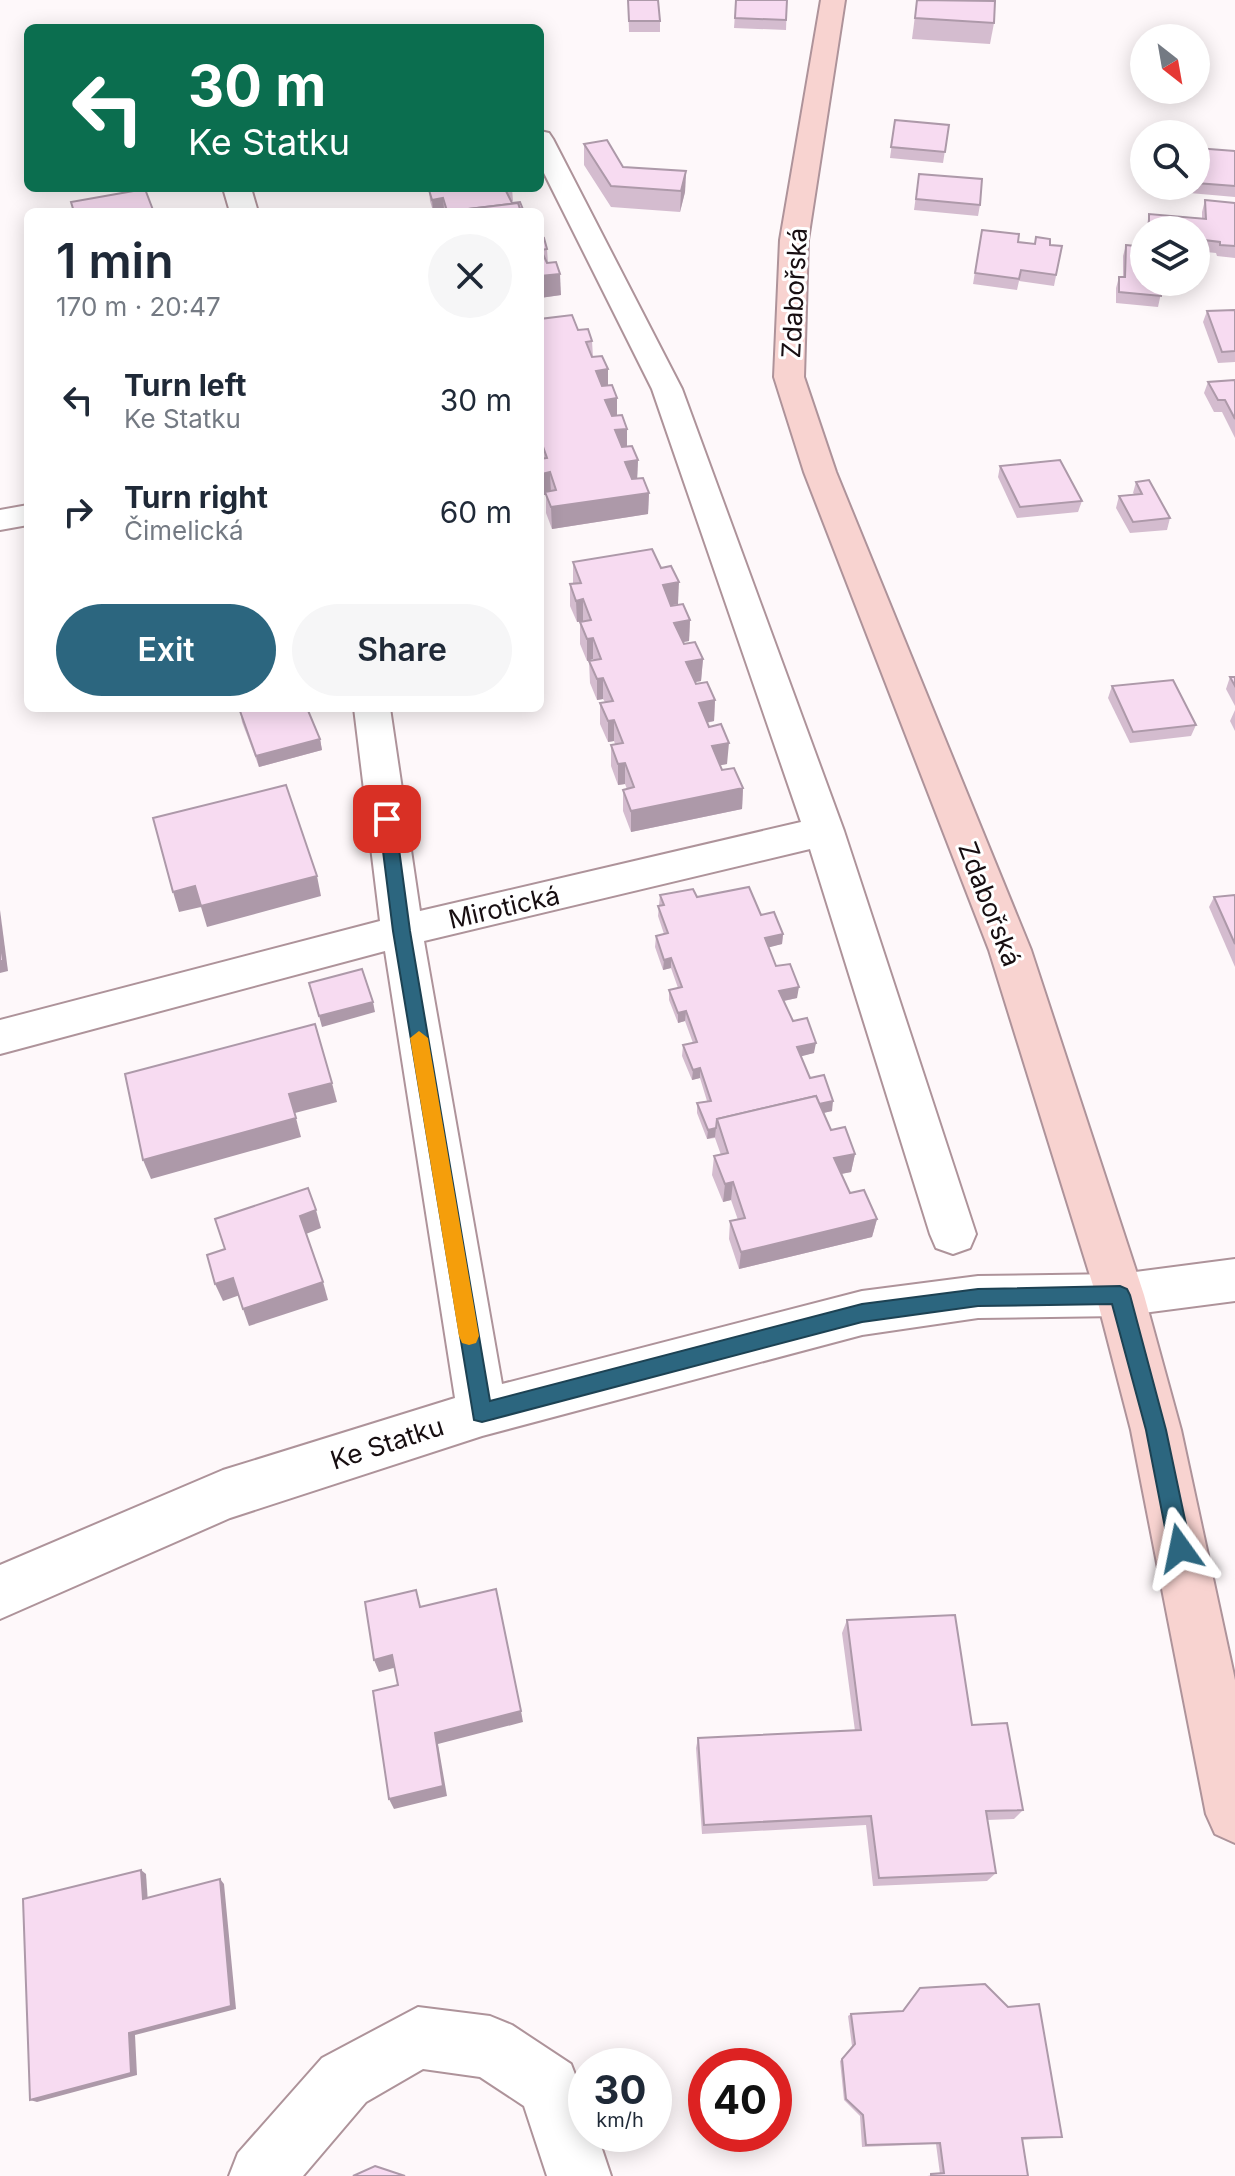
<!DOCTYPE html>
<html lang="en">
<head>
<meta charset="utf-8">
<style>
	:root { --surface:#fff; --page:#f6f6f7; --text:#1f2937; --muted:#747a83; --accent:#2c667f }
	body { margin:0; font-family:Inter,sans-serif; background:var(--page); color:var(--text); height:100vh; display:flex; flex-direction:column; font-size:30px; white-space:nowrap }
	* { box-sizing:border-box; margin:0 }
	p { font-size:26px; color:var(--muted) }
	.icon { flex:none; width:44px; height:44px; fill:none; stroke:currentColor; stroke-width:2; stroke-linecap:round; stroke-linejoin:round }
	.map { position:relative; flex:1; overflow:hidden }
	.details { position:absolute; left:24px; top:208px; width:520px; height:504px; display:flex; flex-direction:column; background:var(--surface); border-radius:12px; box-shadow:0 4px 20px #0003 }
	.details>* { flex:none }
	.top-card { position:absolute; left:24px; top:24px; width:520px; height:168px; border-radius:12px; box-shadow:0 4px 20px #0003; background:#0b6e4f; color:#fff; overflow:hidden }
	.needle { width:52px; rotate:149deg }
	.fabs { position:absolute; left:1130px; top:24px; display:grid; gap:16px }
	.fabs a { display:grid; place-items:center; width:80px; height:80px; border-radius:50%; background:var(--surface); box-shadow:0 4px 20px #0003; font-size:40px }
	.speed { position:absolute; left:568px; top:2048px; display:flex; gap:16px; font-size:40px; font-weight:700; text-align:center }
	.speed>* { display:grid; place-content:center; width:104px; height:104px; border-radius:50%; background:var(--surface); box-shadow:0 4px 20px #0003; line-height:1 }
	.speed small { font-size:20px; font-weight:400 }
	.speed .limit { border:12px solid #d22; background:#fff; color:#111 }
	.pin { position:absolute; display:grid; place-items:center; width:68px; height:68px; color:#fff; margin:-34px; border-radius:16px; box-shadow:0 4px 12px #0006 }
	.me { position:absolute; width:88px; margin:-44px; rotate:348deg; stroke-linejoin:round; filter:drop-shadow(0 0 6px #0008) }
	.turn { display:flex; align-items:center; gap:28px; height:168px; padding:0 32px; font-size:36px }
	.turn .icon { width:104px; height:104px; stroke-width:2.5 }
	.turn b { display:block; font-size:56px; line-height:68px }
	.round { display:grid; place-items:center; flex:none; width:84px; height:84px; border-radius:42px; background:var(--page) }
	.summary { display:flex; align-items:center; justify-content:space-between; height:136px; padding:0 32px }
	h1 { font-size:48px; font-weight:600; line-height:60px }
	.button { display:flex; gap:16px; margin-top:auto; padding:16px 32px }
	.button a { flex:1; height:92px; border-radius:48px; background:var(--accent); color:#fff; font-size:32px; font-weight:600; line-height:92px; text-align:center }
	.button a+a { background:var(--page); color:var(--text) }
	ul { padding:0; list-style:none }
	li { display:flex; align-items:center; gap:24px; height:112px; padding:0 32px }
	li div { flex:1 }
	li b { display:block; font-size:30px }
	li em { font-style:normal }
	.map>svg:first-child { display:block }
	.lines { fill:none; stroke-linecap:round; stroke-linejoin:round }
	.street-casing { stroke:#ae939a; stroke-width:4 }
	.secondary-casing { stroke:#ae939a; stroke-width:4 }
	.street { fill:#fff; fill-rule:evenodd }
	.secondary { fill:#f8d3d0; fill-rule:evenodd }
	.wall { fill:#d4bccf }
	.shaded-wall { fill:#ad99a9 }
	.building { fill:#f7dbf1; stroke:#ad99a9; stroke-width:2 }
	.route { fill:#2c667f; stroke:#1d4253; stroke-width:2 }
	.slow { fill:#f59e0b }
	.labels { text-anchor:middle; dominant-baseline:central; stroke-width:6; stroke-linejoin:round; paint-order:stroke }
	.street-label { font-size:26px; fill:#170e11; stroke:#fff }
</style>
</head>
<body>
<div class="map">
<svg width="1235" height="2176" viewBox="0 0 1235 2176">
	<rect width="100%" height="100%" fill="#fef8fa"/>
	<g class="lines">
		<g class="street-casing">
			<g id="street">
				<path d="M 540,131 L 549,133 L 553,139 L 682,389 L 844,831 L 976,1234 L 970,1248 L 953,1254 L 936,1248 L 930,1234 L 810,849 L 424,941 L 502,1384 L 862,1291 L 978,1276 L 1120,1274 L 1235,1259 L 1235,1301 L 1120,1316 L 978,1318 L 862,1335 L 482,1436 L 230,1518 L 0,1619 L 0,1565 L 223,1470 L 455,1398 L 385,951 L 0,1054 L 0,1020 L 380,921 L 354,708 L 390,708 L 420,911 L 801,822 L 652,389 L 540,165 Z"/>
				<path d="M 223,188 L 251,188 L 258,212 L 230,212 Z"/>
				<path d="M 28,505 L 28,525 L 0,530 L 0,510 Z"/>
				<path d="M 418,2007 L 490,2016 L 512,2025 L 571,2064 L 586,2103 L 586,2134 L 597,2134 L 611,2176 L 547,2176 L 524,2106 L 480,2077 L 423,2069 L 366,2102 L 303,2176 L 229,2176 L 238,2153 L 322,2058 Z"/>
			</g>
		</g>
		<g class="secondary-casing">
			<path id="secondary" d="M 821,0 L 845,0 L 808,240 L 804,377 L 836,472 L 1031,950 L 1144,1295 L 1181,1430 L 1235,1680 L 1235,1843 L 1215,1834 L 1206,1814 L 1131,1430 L 1096,1295 L 989,950 L 804,472 L 774,377 L 780,240 Z"/>
		</g>
		<use href="#street" class="street"/>
		<use href="#secondary" class="secondary"/>
	</g>
	<g class="wall">
		<path d="M 628,0 L 660,21 L 660,32 L 629,32 Z"/>
		<path d="M 736,0 L 787,0 L 786,30 L 734,28 Z"/>
		<path d="M 917,0 L 994,23 L 990,44 L 912,39 Z"/>
		<path d="M 895,120 L 949,125 L 943,163 L 890,158 Z"/>
		<path d="M 584,144 L 623,167 L 686,171 L 685,192 L 680,212 L 611,207 L 584,165 Z"/>
		<path d="M 1196,148 L 1235,151 L 1235,197 L 1178,192 L 1177,186 L 1196,186 Z"/>
		<path d="M 919,174 L 980,205 L 978,216 L 914,210 Z"/>
		<path d="M 434,188 L 512,188 L 513,201 L 444,211 L 444,209 L 433,211 L 430,201 L 429,190 Z"/>
		<path d="M 1205,200 L 1235,203 L 1235,258 L 1217,256 L 1216,253 L 1196,251 L 1196,230 L 1146,230 L 1149,214 L 1202,218 L 1202,212 Z"/>
		<path d="M 982,230 L 1018,242 L 1062,246 L 1054,286 L 1019,281 L 1017,290 L 973,284 Z"/>
		<path d="M 540,239 L 547,249 L 548,263 L 561,295 L 540,298 Z"/>
		<path d="M 1126,245 L 1144,282 L 1172,282 L 1169,294 L 1161,293 L 1158,307 L 1116,303 L 1116,288 L 1119,277 L 1123,277 L 1123,256 Z"/>
		<path d="M 1235,310 L 1235,362 L 1218,363 L 1203,322 L 1207,311 Z"/>
		<path d="M 540,319 L 578,330 L 592,341 L 593,357 L 608,369 L 608,385 L 617,416 L 627,446 L 638,460 L 637,478 L 649,493 L 648,514 L 552,529 L 546,513 L 546,495 L 543,495 L 540,488 Z"/>
		<path d="M 1235,380 L 1235,438 L 1222,412 L 1214,412 L 1204,393 L 1208,382 Z"/>
		<path d="M 1000,466 L 1082,501 L 1078,512 L 1017,518 L 998,477 Z"/>
		<path d="M 1136,482 L 1170,518 L 1167,530 L 1130,533 L 1116,508 L 1119,496 L 1134,494 L 1133,493 Z"/>
		<path d="M 573,562 L 678,604 L 671,605 L 690,620 L 689,641 L 683,642 L 703,659 L 701,681 L 695,682 L 696,684 L 715,700 L 714,721 L 707,723 L 727,764 L 720,765 L 722,770 L 743,788 L 742,809 L 631,832 L 623,811 L 623,790 L 627,789 L 625,784 L 618,785 L 611,766 L 611,745 L 615,744 L 614,741 L 608,742 L 600,724 L 600,703 L 605,702 L 603,699 L 597,700 L 590,683 L 589,661 L 594,661 L 593,659 L 587,661 L 580,644 L 580,622 L 583,622 L 577,622 L 570,606 L 570,584 L 573,584 Z"/>
		<path d="M 1230,677 L 1235,677 L 1235,706 L 1226,689 Z"/>
		<path d="M 1112,686 L 1196,725 L 1191,736 L 1130,743 L 1108,698 Z"/>
		<path d="M 1235,710 L 1235,731 L 1230,721 Z"/>
		<path d="M 240,711 L 320,739 L 322,750 L 259,767 L 242,722 Z"/>
		<path d="M 660,895 L 697,897 L 761,915 L 783,934 L 782,944 L 768,947 L 776,966 L 797,998 L 784,1001 L 793,1021 L 814,1053 L 800,1056 L 810,1078 L 832,1111 L 823,1113 L 831,1130 L 855,1154 L 851,1172 L 841,1174 L 850,1193 L 877,1219 L 872,1237 L 739,1269 L 729,1239 L 730,1221 L 738,1220 L 731,1200 L 723,1202 L 712,1175 L 714,1156 L 721,1155 L 715,1138 L 707,1139 L 697,1113 L 697,1103 L 707,1101 L 700,1078 L 692,1080 L 682,1056 L 683,1045 L 693,1043 L 685,1021 L 678,1023 L 669,1000 L 669,990 L 678,988 L 671,968 L 663,970 L 655,947 L 656,936 L 664,934 L 658,916 Z"/>
		<path d="M 1235,895 L 1235,967 L 1209,907 L 1214,897 Z"/>
		<path d="M 847,1620 L 972,1725 L 1023,1810 L 1014,1819 L 987,1820 L 996,1873 L 987,1881 L 873,1886 L 866,1825 L 702,1834 L 696,1748 L 698,1738 L 855,1731 L 842,1633 Z"/>
		<path d="M 920,1988 L 1062,2137 L 1022,2140 L 1028,2176 L 927,2176 L 940,2174 L 936,2144 L 862,2147 L 860,2116 L 844,2100 L 840,2061 L 852,2046 L 848,2016 L 851,2014 L 902,2011 Z"/>
	</g>
	<g class="shaded-wall">
		<path d="M 686,171 L 685,192 L 680,212 L 681,191 Z"/>
		<path d="M 443,198 L 444,209 L 433,211 L 432,200 Z"/>
		<path d="M 560,274 L 561,295 L 540,298 L 540,276 Z"/>
		<path d="M 608,369 L 608,391 L 596,392 L 596,371 Z"/>
		<path d="M 617,398 L 617,420 L 605,421 L 605,400 Z"/>
		<path d="M 627,429 L 627,450 L 615,452 L 615,430 Z"/>
		<path d="M 540,441 L 541,441 L 542,462 L 540,463 Z"/>
		<path d="M 638,460 L 637,482 L 625,483 L 625,462 Z"/>
		<path d="M 550,472 L 551,494 L 545,492 L 546,495 L 543,495 L 542,474 Z"/>
		<path d="M 649,493 L 648,514 L 552,529 L 551,507 Z"/>
		<path d="M 679,582 L 678,604 L 662,607 L 663,585 Z"/>
		<path d="M 583,599 L 583,621 L 577,622 L 576,601 Z"/>
		<path d="M 690,620 L 689,641 L 673,644 L 674,623 Z"/>
		<path d="M 593,638 L 593,659 L 587,661 L 587,639 Z"/>
		<path d="M 703,659 L 701,681 L 685,684 L 686,662 Z"/>
		<path d="M 603,678 L 603,699 L 597,700 L 597,679 Z"/>
		<path d="M 715,700 L 714,721 L 698,724 L 699,703 Z"/>
		<path d="M 614,720 L 614,741 L 608,742 L 608,721 Z"/>
		<path d="M 320,739 L 322,750 L 259,767 L 256,756 Z"/>
		<path d="M 729,743 L 727,764 L 711,767 L 712,746 Z"/>
		<path d="M 625,763 L 625,784 L 618,785 L 618,764 Z"/>
		<path d="M 743,788 L 742,809 L 631,832 L 631,811 Z"/>
		<path d="M 317,876 L 321,896 L 207,927 L 201,907 L 179,912 L 173,892 L 195,886 Z"/>
		<path d="M 0,910 L 8,971 L 0,973 Z"/>
		<path d="M 783,934 L 782,944 L 763,949 L 765,938 Z"/>
		<path d="M 671,958 L 671,968 L 663,970 L 664,960 Z"/>
		<path d="M 799,987 L 797,998 L 778,1002 L 779,991 Z"/>
		<path d="M 373,1002 L 375,1012 L 322,1027 L 319,1016 Z"/>
		<path d="M 686,1011 L 685,1021 L 678,1023 L 678,1013 Z"/>
		<path d="M 816,1043 L 814,1053 L 795,1058 L 797,1047 Z"/>
		<path d="M 700,1068 L 700,1078 L 692,1080 L 693,1070 Z"/>
		<path d="M 332,1083 L 337,1102 L 295,1113 L 289,1094 Z"/>
		<path d="M 833,1101 L 832,1111 L 722,1136 L 719,1127 Z"/>
		<path d="M 296,1118 L 301,1137 L 151,1179 L 143,1160 Z"/>
		<path d="M 716,1128 L 715,1137 L 707,1139 L 708,1130 Z"/>
		<path d="M 855,1154 L 851,1172 L 831,1176 L 834,1158 Z"/>
		<path d="M 733,1182 L 731,1200 L 723,1202 L 725,1184 Z"/>
		<path d="M 316,1210 L 321,1228 L 306,1234 L 300,1216 Z"/>
		<path d="M 877,1219 L 872,1237 L 739,1269 L 741,1252 Z"/>
		<path d="M 233,1278 L 240,1295 L 223,1301 L 215,1284 Z"/>
		<path d="M 323,1282 L 328,1300 L 249,1326 L 243,1309 Z"/>
		<path d="M 392,1655 L 397,1667 L 379,1672 L 374,1660 Z"/>
		<path d="M 521,1711 L 523,1722 L 438,1744 L 447,1796 L 394,1809 L 389,1799 L 435,1733 Z"/>
		<path d="M 141,1870 L 146,1874 L 148,1903 L 143,1899 Z"/>
		<path d="M 220,1879 L 224,1884 L 236,2009 L 135,2035 L 137,2075 L 37,2102 L 30,2100 L 129,2033 Z"/>
	</g>
	<g class="building">
		<path d="M 628,0 L 658,0 L 660,21 L 629,21 Z"/>
		<path d="M 736,0 L 787,0 L 786,20 L 735,18 Z"/>
		<path d="M 917,0 L 995,1 L 994,23 L 915,18 Z"/>
		<path d="M 895,120 L 949,125 L 945,152 L 891,147 Z"/>
		<path d="M 607,140 L 623,167 L 686,171 L 681,191 L 611,186 L 584,144 Z"/>
		<path d="M 1196,148 L 1235,151 L 1235,186 L 1196,183 Z"/>
		<path d="M 919,174 L 982,179 L 980,205 L 916,199 Z"/>
		<path d="M 436,188 L 512,188 L 513,190 L 506,191 L 512,203 L 520,202 L 524,212 L 521,212 L 518,203 L 452,211 L 452,212 L 439,212 L 447,211 L 443,198 L 432,200 L 429,190 Z"/>
		<path d="M 145,189 L 153,210 L 143,212 L 74,212 L 71,202 Z"/>
		<path d="M 1205,200 L 1235,203 L 1235,246 L 1220,245 L 1220,242 L 1196,239 L 1196,230 L 1149,230 L 1149,214 L 1206,219 Z"/>
		<path d="M 518,203 L 521,212 L 453,212 L 452,211 Z"/>
		<path d="M 982,230 L 1019,234 L 1018,242 L 1035,244 L 1036,237 L 1050,239 L 1050,245 L 1062,246 L 1056,275 L 1021,270 L 1019,279 L 975,273 Z"/>
		<path d="M 544,238 L 547,249 L 541,250 L 547,263 L 556,262 L 560,274 L 540,276 L 540,239 Z"/>
		<path d="M 1126,245 L 1144,247 L 1144,282 L 1160,282 L 1161,296 L 1119,292 L 1119,277 L 1125,277 Z"/>
		<path d="M 1235,310 L 1235,351 L 1222,352 L 1207,311 Z"/>
		<path d="M 572,315 L 578,330 L 588,329 L 592,341 L 586,342 L 592,357 L 602,356 L 608,369 L 596,371 L 602,386 L 612,385 L 617,398 L 605,400 L 612,416 L 622,415 L 627,429 L 615,430 L 622,447 L 632,446 L 638,460 L 625,462 L 632,479 L 643,478 L 649,493 L 551,507 L 545,492 L 556,490 L 550,472 L 542,474 L 540,469 L 540,459 L 547,458 L 541,441 L 540,441 L 540,319 Z"/>
		<path d="M 1235,380 L 1235,419 L 1225,400 L 1218,400 L 1208,382 Z"/>
		<path d="M 1060,460 L 1082,501 L 1020,507 L 1000,466 Z"/>
		<path d="M 1149,480 L 1170,518 L 1133,522 L 1119,496 L 1142,494 L 1136,482 Z"/>
		<path d="M 652,549 L 661,568 L 671,566 L 679,582 L 663,585 L 671,606 L 683,604 L 690,620 L 674,623 L 684,644 L 695,642 L 703,659 L 686,662 L 696,684 L 707,682 L 715,700 L 699,703 L 709,727 L 721,724 L 729,743 L 712,746 L 722,770 L 734,768 L 743,788 L 631,811 L 623,790 L 634,787 L 625,763 L 618,764 L 611,745 L 623,743 L 614,720 L 608,721 L 600,703 L 613,701 L 603,678 L 597,679 L 589,661 L 601,659 L 593,638 L 587,639 L 580,622 L 591,620 L 583,599 L 576,601 L 570,584 L 581,583 L 573,562 Z"/>
		<path d="M 1230,677 L 1235,677 L 1235,686 Z"/>
		<path d="M 1173,680 L 1196,725 L 1133,732 L 1112,686 Z"/>
		<path d="M 253,708 L 307,708 L 320,739 L 256,756 L 240,711 Z"/>
		<path d="M 286,785 L 317,876 L 201,906 L 195,886 L 173,892 L 153,818 Z"/>
		<path d="M 749,887 L 761,915 L 774,912 L 783,934 L 765,938 L 776,966 L 790,964 L 799,987 L 779,991 L 793,1021 L 807,1018 L 816,1043 L 797,1047 L 810,1078 L 824,1075 L 833,1101 L 819,1104 L 816,1096 L 717,1119 L 716,1128 L 708,1130 L 697,1103 L 711,1101 L 700,1068 L 693,1070 L 683,1045 L 697,1042 L 686,1011 L 678,1013 L 669,990 L 682,987 L 671,958 L 664,960 L 656,936 L 668,933 L 658,906 L 664,905 L 660,895 L 693,889 L 697,897 Z"/>
		<path d="M 1235,895 L 1235,944 L 1214,897 Z"/>
		<path d="M 0,937 L 3,961 L 0,961 Z"/>
		<path d="M 362,969 L 373,1002 L 319,1016 L 309,983 Z"/>
		<path d="M 315,1024 L 332,1083 L 289,1094 L 296,1118 L 143,1160 L 125,1074 Z"/>
		<path d="M 816,1096 L 831,1130 L 845,1127 L 855,1154 L 834,1158 L 850,1193 L 864,1190 L 877,1219 L 741,1252 L 730,1221 L 745,1218 L 733,1182 L 725,1184 L 714,1156 L 728,1153 L 717,1119 Z"/>
		<path d="M 308,1188 L 316,1210 L 300,1216 L 323,1282 L 243,1309 L 233,1278 L 215,1284 L 207,1255 L 225,1249 L 215,1219 Z"/>
		<path d="M 496,1589 L 521,1711 L 435,1733 L 443,1786 L 389,1799 L 373,1691 L 398,1685 L 392,1655 L 374,1660 L 365,1602 L 416,1590 L 420,1607 Z"/>
		<path d="M 955,1615 L 972,1725 L 1007,1723 L 1023,1810 L 986,1811 L 996,1873 L 879,1878 L 871,1816 L 704,1825 L 698,1738 L 861,1730 L 847,1620 Z"/>
		<path d="M 141,1870 L 143,1899 L 220,1879 L 231,2006 L 129,2033 L 131,2073 L 30,2100 L 23,1899 Z"/>
		<path d="M 985,1984 L 1008,2007 L 1039,2004 L 1062,2137 L 1022,2138 L 1028,2176 L 931,2176 L 931,2174 L 944,2173 L 940,2143 L 866,2145 L 863,2115 L 846,2099 L 842,2059 L 855,2044 L 851,2014 L 903,2011 L 920,1988 Z"/>
		<path d="M 375,2166 L 405,2176 L 353,2176 Z"/>
	</g>
	<path class="route" d="M 387,814 L 395,819 L 410,931 L 490,1401 L 862,1304 L 978,1289 L 1120,1286 L 1127,1289 L 1130,1295 L 1166,1430 L 1191,1548 L 1188,1556 L 1180,1559 L 1173,1556 L 1169,1548 L 1146,1430 L 1112,1304 L 978,1306 L 862,1322 L 482,1422 L 474,1420 L 393,931 L 379,819 Z"/>
	<path class="slow" d="M 419,1031 L 428,1038 L 479,1336 L 476,1343 L 469,1345 L 462,1343 L 459,1336 L 410,1038 Z"/>
	<g class="labels">
		<g class="street-label">
			<text transform="translate(794 293) rotate(-87)">Zdabořská</text>
			<text transform="translate(990 904) rotate(69)">Zdabořská</text>
			<text transform="translate(504 907) rotate(-13)">Mirotická</text>
			<text transform="translate(387 1443) rotate(-18)">Ke Statku</text>
		</g>
	</g>
</svg>
<div class="fabs">
<a><svg class="needle" viewBox="-14 -14 28 28"><path d="M0-13l5 13h-10z" fill="#e53935"/><path d="M0 13l5-13h-10z" fill="#747a83"/></svg></a>
<a><svg class="icon" aria-label="search" viewBox="0 0 24 24"><circle cx="10" cy="10" r="6"/><path d="M15 15l6 6"/></svg></a>
<a><svg class="icon" aria-label="layers" viewBox="0 0 24 24"><path d="M12 4l9 5-9 5-9-5zM3 14l9 5 9-5"/></svg></a>
</div>
<div class="speed"><div>30<small>km/h</small></div><div class="limit">40</div></div>
<div class="pin" style="left:387px;top:819px;background:#d93025"><svg class="icon" aria-label="arrive" viewBox="0 0 24 24"><path d="M6 21V4h12l-3 4 3 4H6"/></svg></div>
<svg class="me" style="left:1180px;top:1548px" viewBox="-20 -20 40 40"><path d="M0-17L14 15 0 8-14 15z" fill="#2c667f" stroke="#fff" stroke-width="4"/></svg>
<div class="top-card">
<div class="turn"><svg class="icon" aria-label="left" viewBox="0 0 24 24"><path d="M17 20v-9H6M10 6l-5 5 5 5"/></svg><div><b>30 m</b>Ke Statku</div></div>
</div>
<section class="details">
<div class="summary"><div><h1>1 min</h1><p>170 m · 20:47</p></div><a class="round"><svg class="icon" aria-label="close" viewBox="0 0 24 24"><path d="M6 6l12 12M18 6L6 18"/></svg></a></div>
<ul>
<li><svg class="icon" aria-label="left" viewBox="0 0 24 24"><path d="M17 20v-9H6M10 6l-5 5 5 5"/></svg><div><b>Turn left</b><p>Ke Statku</p></div><em>30 m</em></li>
<li><svg class="icon" aria-label="right" viewBox="0 0 24 24"><path d="M7 20v-9h11M14 6l5 5-5 5"/></svg><div><b>Turn right</b><p>Čimelická</p></div><em>60 m</em></li>
</ul>
<div class="button"><a>Exit</a><a>Share</a></div>
</section>
</div>
</body>
</html>
